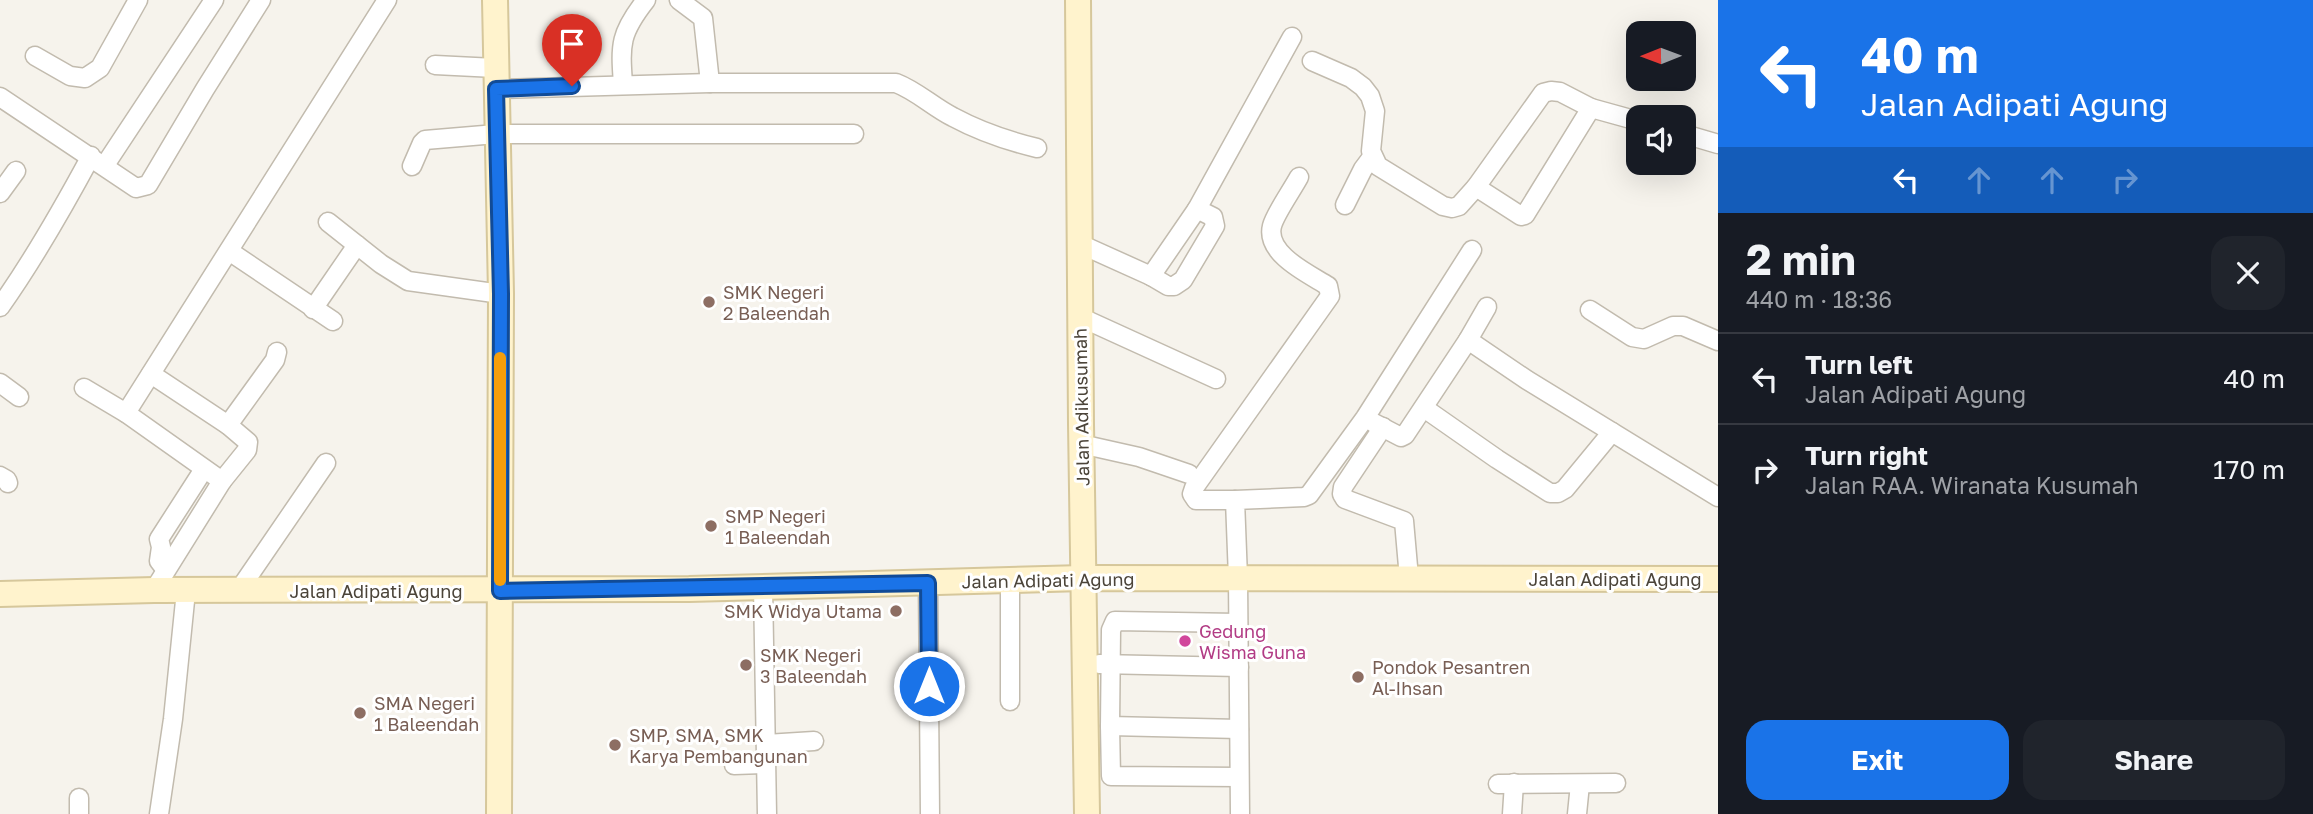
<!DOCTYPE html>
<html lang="en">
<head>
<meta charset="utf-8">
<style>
	:root { --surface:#171b24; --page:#20242c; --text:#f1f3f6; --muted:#9ea1a6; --line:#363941; --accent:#1a73e8 }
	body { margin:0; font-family:"Golos Text",sans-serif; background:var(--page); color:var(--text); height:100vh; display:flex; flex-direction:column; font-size:26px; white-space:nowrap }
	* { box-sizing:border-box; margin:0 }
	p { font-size:23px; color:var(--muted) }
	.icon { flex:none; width:38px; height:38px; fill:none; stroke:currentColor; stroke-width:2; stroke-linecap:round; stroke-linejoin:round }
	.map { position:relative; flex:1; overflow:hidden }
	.details { display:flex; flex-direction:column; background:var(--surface); width:595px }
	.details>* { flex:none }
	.hud { background:#1a73e8; color:#fff; overflow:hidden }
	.needle { width:46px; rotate:269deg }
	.tools { position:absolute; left:1626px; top:21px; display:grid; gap:14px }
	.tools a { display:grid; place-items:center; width:70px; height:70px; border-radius:14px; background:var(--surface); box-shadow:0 7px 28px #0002; font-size:35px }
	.pin { position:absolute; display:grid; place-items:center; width:60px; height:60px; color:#fff; margin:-72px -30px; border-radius:50% 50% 50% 0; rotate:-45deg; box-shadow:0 0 7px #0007 }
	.pin .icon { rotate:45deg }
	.me { position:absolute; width:77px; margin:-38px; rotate:0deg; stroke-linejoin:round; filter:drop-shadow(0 0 5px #0008) }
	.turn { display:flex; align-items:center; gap:24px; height:147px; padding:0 28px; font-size:32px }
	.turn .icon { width:91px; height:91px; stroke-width:2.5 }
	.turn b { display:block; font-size:49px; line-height:60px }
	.lanes { display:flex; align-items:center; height:66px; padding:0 28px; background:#0003; justify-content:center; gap:35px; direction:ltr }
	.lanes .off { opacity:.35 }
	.round { display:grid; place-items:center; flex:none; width:74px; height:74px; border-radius:21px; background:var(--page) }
	.overview { display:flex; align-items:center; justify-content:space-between; height:119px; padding:0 28px }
	h1 { font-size:42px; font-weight:700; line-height:52px }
	.primary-button { display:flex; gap:14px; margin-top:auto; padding:14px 28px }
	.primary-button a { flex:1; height:80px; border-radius:21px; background:var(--accent); color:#fff; font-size:28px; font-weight:700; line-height:80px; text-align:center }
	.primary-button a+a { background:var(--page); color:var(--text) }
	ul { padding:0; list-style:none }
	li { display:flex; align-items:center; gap:21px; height:91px; padding:0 28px; border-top:2px solid var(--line) }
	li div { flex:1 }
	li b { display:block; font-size:26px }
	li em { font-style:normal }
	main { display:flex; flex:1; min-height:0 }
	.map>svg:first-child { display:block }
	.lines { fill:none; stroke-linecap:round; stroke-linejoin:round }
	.street-casing { stroke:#c2bbae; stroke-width:21 }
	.secondary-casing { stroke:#d6c79b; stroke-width:28 }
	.street { stroke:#fff; stroke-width:18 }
	.secondary { stroke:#fff3cd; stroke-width:24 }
	.route-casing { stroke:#114b97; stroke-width:18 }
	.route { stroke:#1a73e8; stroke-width:12 }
	.slow { stroke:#f59e0b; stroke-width:12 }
	.education-dot { fill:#8d6e63; stroke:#fff; stroke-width:2.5 }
	.hotel-dot { fill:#d1479c; stroke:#fff; stroke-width:2.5 }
	.labels { text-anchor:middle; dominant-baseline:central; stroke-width:6; stroke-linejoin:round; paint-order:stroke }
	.education-label { font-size:18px; fill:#785e54; stroke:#fff; text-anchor:start }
	.street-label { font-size:18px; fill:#4b4439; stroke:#fff }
	.hotel-label { font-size:18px; fill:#b23c85; stroke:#fff; text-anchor:start }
</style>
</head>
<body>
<main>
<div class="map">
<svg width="1718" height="814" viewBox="0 0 1718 814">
	<rect width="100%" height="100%" fill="#f6f3ec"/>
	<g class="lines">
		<g class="street-casing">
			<g id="street">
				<path d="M 679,0 L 703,18 L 710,83"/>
				<path d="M 35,56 L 70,76 L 85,78 L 100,68 L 138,0"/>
				<path d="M 1312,61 L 1351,78 L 1363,87 L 1370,96 L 1375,111 L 1371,151 L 1378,166 L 1443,206 L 1452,208 L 1459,206 L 1476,187 L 1543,93 L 1551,91 L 1560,92 L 1591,108 L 1638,121"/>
				<path d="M 435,65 L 495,68"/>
				<path d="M 623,84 C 620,44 620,33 646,0"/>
				<path d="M 496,89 L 710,83 L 896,83 C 917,91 933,107 953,117 C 979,131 1008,141 1037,148"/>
				<path d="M 0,97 L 136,188 L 148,185 L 205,89 L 261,0"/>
				<path d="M 1684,134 L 1718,144"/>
				<path d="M 105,165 L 214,0"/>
				<path d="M 412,166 L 422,143 L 425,140 L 496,134 L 854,134"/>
				<path d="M 1476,187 L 1521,216 L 1525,215 L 1591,108"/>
				<path d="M 0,193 L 16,171"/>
				<path d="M 1345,205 L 1363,169 L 1372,157"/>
				<path d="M 328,222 L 381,264 L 408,281 L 501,294"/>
				<path d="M 1080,244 L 1151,276 L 1168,286 L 1174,286 L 1183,280 L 1215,226 L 1213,217 L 1197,209 L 1292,37"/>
				<path d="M 229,251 L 333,321"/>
				<path d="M 1151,276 L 1197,209"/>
				<path d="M 0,307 C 34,259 63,208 91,156"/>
				<path d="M 313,309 L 357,245"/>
				<path d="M 1590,310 L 1632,337 L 1644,339 L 1673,326 L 1683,326 L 1718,341"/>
				<path d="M 1080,317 L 1216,379"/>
				<path d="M 1468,340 L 1527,380 L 1718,497"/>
				<path d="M 151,374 L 228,425 L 248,442 L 247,450 L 222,481"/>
				<path d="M 0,383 L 19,397"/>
				<path d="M 84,388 L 126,413 L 222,481 L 154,590"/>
				<path d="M 1424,408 L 1497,459 L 1550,493 L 1558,493 L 1565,489 L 1612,432"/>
				<path d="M 126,413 L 387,0"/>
				<path d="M 1374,423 L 1401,437 L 1405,435 L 1468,340 L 1487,307"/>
				<path d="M 228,425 L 275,360 L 277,352"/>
				<path d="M 1383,427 L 1343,487 L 1342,494 L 1345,499 L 1404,521 L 1409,578"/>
				<path d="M 1081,444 L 1139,457 L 1189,474"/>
				<path d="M 0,476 L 7,480 L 8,483"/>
				<path d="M 1235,500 L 1196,500 L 1192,494 L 1194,488 L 1330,296 L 1328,286 C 1309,274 1265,254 1272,226 C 1275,214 1292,190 1299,177"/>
				<path d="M 166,570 L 159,561 L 161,547 L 159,539 L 204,469"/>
				<path d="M 1010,581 L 1010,701"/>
				<path d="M 928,583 L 930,814"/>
				<path d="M 763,587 L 767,814"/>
				<path d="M 239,590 L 326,463"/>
				<path d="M 1238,623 L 1115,621 L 1111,630 L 1110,726 L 1239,729"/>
				<path d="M 1099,664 L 1239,667"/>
				<path d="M 1110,726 L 1111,776 L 1239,777"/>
				<path d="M 766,744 L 814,741"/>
				<path d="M 734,765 L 766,764"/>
				<path d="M 1498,784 L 1616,783"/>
				<path d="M 79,798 L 79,814"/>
				<path d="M 159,814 L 173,719 L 186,591"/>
				<path d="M 1240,814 L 1238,578 L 1235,500 L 1304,497 L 1309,495 L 1365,418 L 1472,250"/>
				<path d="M 1512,814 L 1514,783"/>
				<path d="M 1577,814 L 1580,784"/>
			</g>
		</g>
		<g class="secondary-casing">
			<g id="secondary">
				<path d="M 495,0 L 501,294 L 499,814"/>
				<path d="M 1078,0 L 1081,424 L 1087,814"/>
				<path d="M 0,594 L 154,590 L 689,589 L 1083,578 L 1718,579"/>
			</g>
		</g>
		<use href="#street" class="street"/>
		<use href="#secondary" class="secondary"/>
	</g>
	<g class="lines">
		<g class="route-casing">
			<path id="route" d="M 572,86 L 496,89 L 501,294 L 500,591 L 928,583 L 929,686"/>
		</g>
		<use href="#route" class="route"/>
		<path class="slow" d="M 500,580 L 500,358"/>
	</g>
	<g class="education-dot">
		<circle cx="709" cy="302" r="7"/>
		<circle cx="711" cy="526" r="7"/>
		<circle cx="896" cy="611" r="7"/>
		<circle cx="746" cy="665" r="7"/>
		<circle cx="1358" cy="677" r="7"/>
		<circle cx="360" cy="713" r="7"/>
		<circle cx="615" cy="745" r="7"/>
	</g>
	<circle class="hotel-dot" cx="1185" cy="641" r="7"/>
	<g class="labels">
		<g class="education-label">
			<text x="723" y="292">SMK Negeri<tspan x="723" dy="21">2 Baleendah</tspan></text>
			<text x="725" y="516">SMP Negeri<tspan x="725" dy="21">1 Baleendah</tspan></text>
			<text x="882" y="611" text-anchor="end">SMK Widya Utama</text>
			<text x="760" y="655">SMK Negeri<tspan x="760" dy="21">3 Baleendah</tspan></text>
			<text x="1372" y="667">Pondok Pesantren<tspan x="1372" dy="21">Al-Ihsan</tspan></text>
			<text x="374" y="703">SMA Negeri<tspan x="374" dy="21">1 Baleendah</tspan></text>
			<text x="629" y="735">SMP, SMA, SMK<tspan x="629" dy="21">Karya Pembangunan</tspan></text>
		</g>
		<g class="street-label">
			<text transform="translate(1081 407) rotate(-91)">Jalan Adikusumah</text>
			<text x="1615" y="579">Jalan Adipati Agung</text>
			<text transform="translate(1048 580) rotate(-1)">Jalan Adipati Agung</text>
			<text x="376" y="591">Jalan Adipati Agung</text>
		</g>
		<g class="hotel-label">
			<text x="1199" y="631">Gedung<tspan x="1199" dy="21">Wisma Guna</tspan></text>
		</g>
	</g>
</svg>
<div class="tools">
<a><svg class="needle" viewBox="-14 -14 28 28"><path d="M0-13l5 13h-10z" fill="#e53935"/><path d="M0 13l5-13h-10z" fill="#9ea1a6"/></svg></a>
<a><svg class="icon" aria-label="sound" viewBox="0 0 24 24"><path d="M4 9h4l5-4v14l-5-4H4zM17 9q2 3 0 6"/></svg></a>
</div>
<div class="pin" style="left:572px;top:86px;background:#d93025"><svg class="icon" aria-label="arrive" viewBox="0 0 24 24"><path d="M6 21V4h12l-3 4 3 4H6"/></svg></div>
<svg class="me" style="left:929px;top:686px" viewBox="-20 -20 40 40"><circle r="17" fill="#1a73e8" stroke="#fff" stroke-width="3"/><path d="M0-11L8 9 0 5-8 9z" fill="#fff"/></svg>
</div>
<section class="details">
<div class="hud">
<div class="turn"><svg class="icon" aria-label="left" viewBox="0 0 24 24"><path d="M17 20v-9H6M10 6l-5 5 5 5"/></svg><div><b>40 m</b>Jalan Adipati Agung</div></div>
<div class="lanes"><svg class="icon" aria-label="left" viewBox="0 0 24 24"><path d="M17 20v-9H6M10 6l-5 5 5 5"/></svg><svg class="icon off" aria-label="ahead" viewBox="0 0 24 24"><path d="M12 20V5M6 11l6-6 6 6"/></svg><svg class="icon off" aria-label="ahead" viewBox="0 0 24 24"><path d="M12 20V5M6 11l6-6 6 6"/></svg><svg class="icon off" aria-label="right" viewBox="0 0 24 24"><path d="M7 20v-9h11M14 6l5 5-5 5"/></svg></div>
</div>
<div class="overview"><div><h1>2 min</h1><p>440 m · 18:36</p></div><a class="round"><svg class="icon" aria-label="close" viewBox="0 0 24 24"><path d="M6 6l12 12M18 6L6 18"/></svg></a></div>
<ul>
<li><svg class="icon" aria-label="left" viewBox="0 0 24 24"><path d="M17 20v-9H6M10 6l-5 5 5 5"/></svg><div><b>Turn left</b><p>Jalan Adipati Agung</p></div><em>40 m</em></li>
<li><svg class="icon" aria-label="right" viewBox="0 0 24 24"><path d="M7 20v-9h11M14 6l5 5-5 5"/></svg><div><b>Turn right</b><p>Jalan RAA. Wiranata Kusumah</p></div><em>170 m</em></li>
</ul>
<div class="primary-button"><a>Exit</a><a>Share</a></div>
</section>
</main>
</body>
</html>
